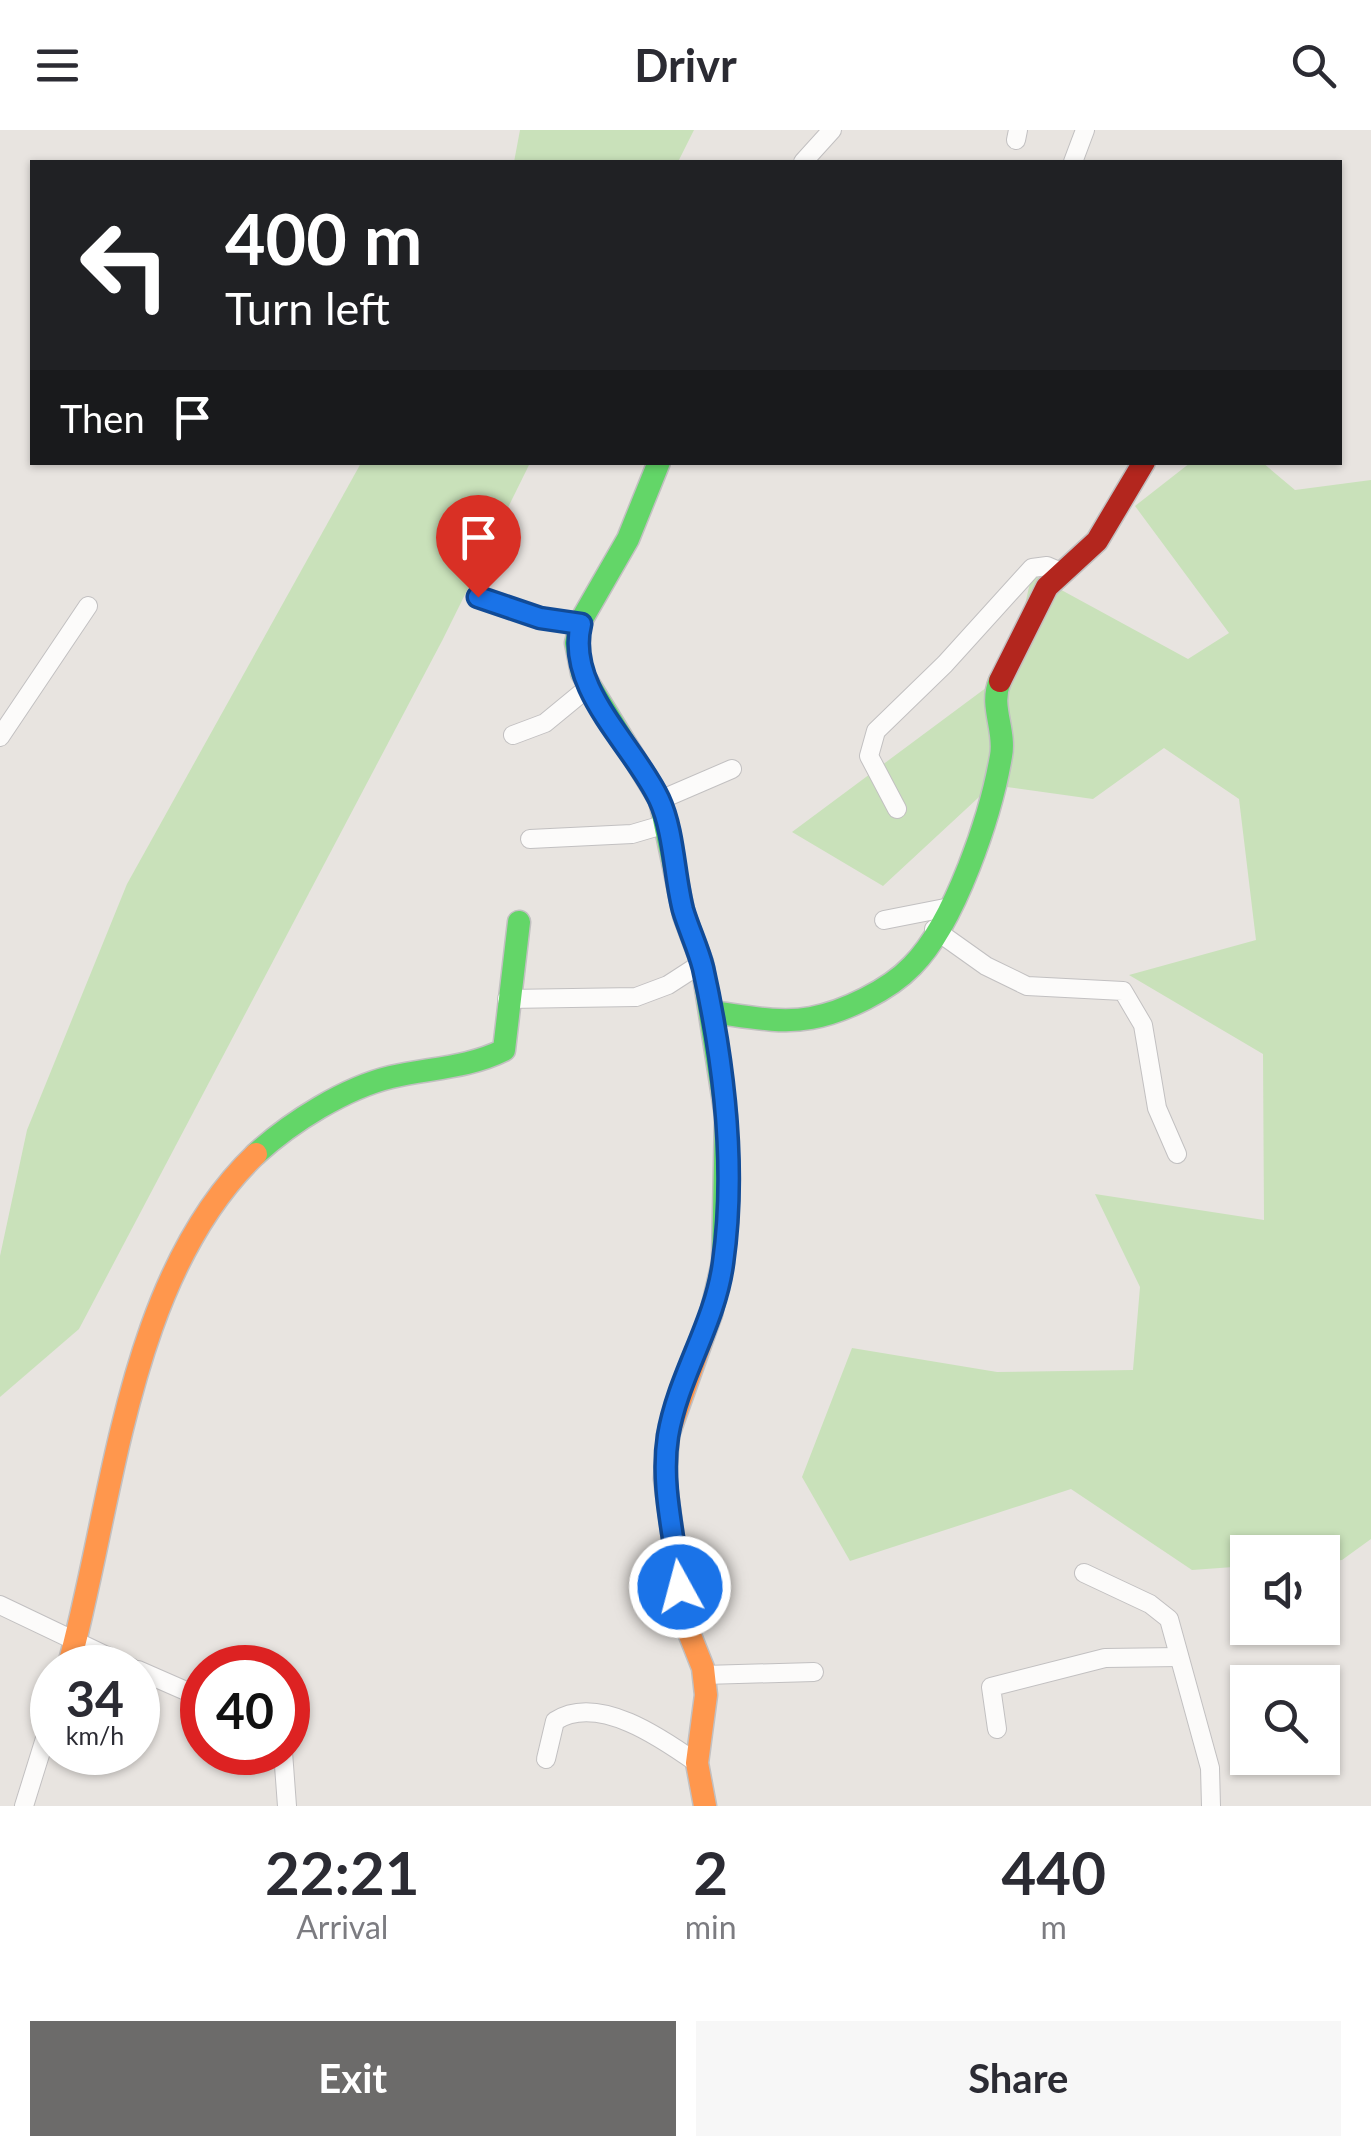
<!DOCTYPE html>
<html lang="en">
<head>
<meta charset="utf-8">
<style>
	:root { --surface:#fff; --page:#f7f7f7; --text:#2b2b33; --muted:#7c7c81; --accent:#6c6b6a }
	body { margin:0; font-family:Lato,sans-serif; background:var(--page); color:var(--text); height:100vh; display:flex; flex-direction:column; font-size:38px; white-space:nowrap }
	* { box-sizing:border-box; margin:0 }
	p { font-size:32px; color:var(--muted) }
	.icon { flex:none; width:55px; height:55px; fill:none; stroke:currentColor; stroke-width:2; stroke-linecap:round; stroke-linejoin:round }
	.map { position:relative; height:1676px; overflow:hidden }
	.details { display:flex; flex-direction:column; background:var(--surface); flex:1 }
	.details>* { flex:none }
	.guide { position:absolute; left:30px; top:30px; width:1312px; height:305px; border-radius:0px; box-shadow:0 2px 8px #0004; background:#202124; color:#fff; overflow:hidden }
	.fabs { position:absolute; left:1230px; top:1405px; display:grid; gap:20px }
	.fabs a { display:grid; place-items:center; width:110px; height:110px; border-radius:0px; background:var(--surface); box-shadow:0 2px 8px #0004; font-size:50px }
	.speed { position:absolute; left:30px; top:1515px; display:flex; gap:20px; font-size:50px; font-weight:700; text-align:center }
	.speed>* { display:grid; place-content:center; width:130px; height:130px; border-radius:50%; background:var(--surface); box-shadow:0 2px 8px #0004; line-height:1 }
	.speed small { font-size:25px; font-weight:400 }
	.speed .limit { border:15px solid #d22; background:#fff; color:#111 }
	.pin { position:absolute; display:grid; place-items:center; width:85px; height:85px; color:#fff; margin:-102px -42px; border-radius:50% 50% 50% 0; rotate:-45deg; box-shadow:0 0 10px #0007 }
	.pin .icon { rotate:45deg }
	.me { position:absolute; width:110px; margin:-55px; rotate:353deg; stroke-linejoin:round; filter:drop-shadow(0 0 8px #0008) }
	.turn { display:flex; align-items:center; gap:35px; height:210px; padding:0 30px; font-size:45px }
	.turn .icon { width:130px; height:130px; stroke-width:2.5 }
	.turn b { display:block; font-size:70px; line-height:85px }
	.then { display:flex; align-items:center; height:95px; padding:0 30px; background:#0003; gap:20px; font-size:38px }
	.eta { display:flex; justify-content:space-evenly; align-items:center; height:170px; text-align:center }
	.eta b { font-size:60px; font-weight:700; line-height:70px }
	.action { display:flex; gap:20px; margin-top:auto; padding:20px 30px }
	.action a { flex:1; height:115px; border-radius:0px; background:var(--accent); color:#fff; font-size:40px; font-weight:700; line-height:115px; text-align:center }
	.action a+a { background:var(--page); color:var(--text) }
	header { display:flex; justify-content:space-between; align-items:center; height:130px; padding:0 30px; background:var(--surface); font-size:45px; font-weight:700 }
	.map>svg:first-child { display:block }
	.green { fill:#c9e1ba }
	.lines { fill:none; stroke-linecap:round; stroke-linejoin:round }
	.street-casing { stroke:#c2c0c1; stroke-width:20 }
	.fast-casing { stroke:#c2c0c1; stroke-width:25 }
	.slow-casing { stroke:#c2c0c1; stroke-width:25 }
	.jam-casing { stroke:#c2c0c1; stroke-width:25 }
	.street { stroke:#fcfbfa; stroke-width:18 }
	.fast { stroke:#63d668; stroke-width:22 }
	.slow { stroke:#ff974d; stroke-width:22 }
	.jam { stroke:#b3261e; stroke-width:22 }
	.route-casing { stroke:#114b97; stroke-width:25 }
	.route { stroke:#1a73e8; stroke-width:18 }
</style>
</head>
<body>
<header><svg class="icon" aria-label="menu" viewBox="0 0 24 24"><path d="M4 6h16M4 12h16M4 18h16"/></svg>Drivr<svg class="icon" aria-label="search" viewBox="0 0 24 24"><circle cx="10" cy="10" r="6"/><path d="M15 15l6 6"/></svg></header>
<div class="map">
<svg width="1371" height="1676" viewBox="0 0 1371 1676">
	<rect width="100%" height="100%" fill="#e8e4e0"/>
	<g class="green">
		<path d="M 520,0 L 694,0 L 678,32 L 514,32 Z"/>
		<path d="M 361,333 L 530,333 L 443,509 L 79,1199 L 0,1267 L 0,1126 L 27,1000 L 127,754 Z"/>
		<path d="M 1190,333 L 1263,333 L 1295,360 L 1371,350 L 1371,1409 L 1342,1430 L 1323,1432 L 1322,1422 L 1248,1422 L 1247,1436 L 1192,1440 L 1071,1359 L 850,1431 L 802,1347 L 852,1218 L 997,1242 L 1133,1240 L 1140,1157 L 1095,1064 L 1264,1090 L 1263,924 L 1129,845 L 1256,810 L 1239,669 L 1164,618 L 1093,669 L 992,655 L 883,756 L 792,702 L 1010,540 L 1032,444 L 1188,529 L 1229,503 L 1135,376 Z"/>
	</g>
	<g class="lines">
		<g class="street-casing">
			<g id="street">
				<path d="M 1016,10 L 1018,0"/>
				<path d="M 803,32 L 832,0"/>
				<path d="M 1073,32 L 1085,0"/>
				<path d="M 478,467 L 515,481 L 581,494"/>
				<path d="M 513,605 L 545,593 L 590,556"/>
				<path d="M 0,607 L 88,476"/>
				<path d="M 660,670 L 732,639"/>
				<path d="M 897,679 L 869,626 L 876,601 L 945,534 L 1032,438 L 1047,436 L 1061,442"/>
				<path d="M 530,709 L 632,704 L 666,694"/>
				<path d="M 884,790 L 945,778"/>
				<path d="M 934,799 L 986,836 L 1027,856 L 1123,861 L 1143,895 L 1157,978 L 1177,1024"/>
				<path d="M 507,869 L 636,867 L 668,855 L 702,833"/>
				<path d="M 1084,1443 L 1150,1474 L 1169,1489 L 1210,1638 L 1211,1676"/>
				<path d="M 0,1475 L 132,1538"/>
				<path d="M 138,1540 L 202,1568"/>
				<path d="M 704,1545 L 814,1542"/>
				<path d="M 997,1599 L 991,1557 L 1105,1528 L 1179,1527"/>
				<path d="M 283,1622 L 287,1676"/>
				<path d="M 546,1629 L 555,1591 C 598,1563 663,1609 697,1633"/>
				<path d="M 24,1676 L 52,1586"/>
			</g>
		</g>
		<g class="fast-casing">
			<g id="fast">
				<path d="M 659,332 L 628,409 L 582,489 L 576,513 L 582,543 L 660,670 L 684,785 L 702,833 L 726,986 L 723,1132 L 711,1184"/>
				<path d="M 712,882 C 744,886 779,894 811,888 C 844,882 889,860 912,836 C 955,793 991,685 1001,626 C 1006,600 989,576 1000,551"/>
				<path d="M 256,1024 C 291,992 345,958 391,947 C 430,938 468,938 504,920 L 519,792"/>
			</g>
		</g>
		<g class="slow-casing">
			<g id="slow">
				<path d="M 68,1538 C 114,1373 126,1148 256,1024"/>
				<path d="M 705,1676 L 697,1633 L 706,1565 L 703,1538 L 684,1490 L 665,1349 L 668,1305 L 711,1184"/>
			</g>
		</g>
		<g class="jam-casing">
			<path id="jam" d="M 1000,551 L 1047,457 L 1097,411 L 1144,332"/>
		</g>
		<use href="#street" class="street"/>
		<use href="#fast" class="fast"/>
		<use href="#slow" class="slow"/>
		<use href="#jam" class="jam"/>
	</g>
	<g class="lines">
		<g class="route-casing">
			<path id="route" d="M 478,467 L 540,488 L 581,494 C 565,558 633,614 659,669 C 674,701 674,745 683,780 C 689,800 698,818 703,838 C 724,933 737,1035 723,1133 C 715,1194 678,1246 668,1306 C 660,1356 675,1408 680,1457"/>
		</g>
		<use href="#route" class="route"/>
	</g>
</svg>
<div class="fabs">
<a><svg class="icon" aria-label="sound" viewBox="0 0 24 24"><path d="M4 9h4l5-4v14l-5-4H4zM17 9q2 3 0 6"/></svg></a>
<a><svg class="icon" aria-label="search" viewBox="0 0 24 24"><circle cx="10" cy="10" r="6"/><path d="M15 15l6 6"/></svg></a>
</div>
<div class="speed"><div>34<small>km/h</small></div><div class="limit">40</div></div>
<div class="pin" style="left:478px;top:467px;background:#d93025"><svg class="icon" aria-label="arrive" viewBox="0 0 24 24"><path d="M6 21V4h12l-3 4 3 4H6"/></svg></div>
<svg class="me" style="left:680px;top:1457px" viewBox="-20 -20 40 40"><circle r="17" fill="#1a73e8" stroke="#fff" stroke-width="3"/><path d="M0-11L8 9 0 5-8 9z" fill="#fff"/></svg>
<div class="guide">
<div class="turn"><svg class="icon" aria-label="left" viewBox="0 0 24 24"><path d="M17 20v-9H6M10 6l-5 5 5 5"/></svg><div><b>400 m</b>Turn left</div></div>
<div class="then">Then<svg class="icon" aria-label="arrive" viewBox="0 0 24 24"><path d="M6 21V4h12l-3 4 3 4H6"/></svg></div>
</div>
</div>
<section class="details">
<div class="eta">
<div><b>22:21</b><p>Arrival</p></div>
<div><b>2</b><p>min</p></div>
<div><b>440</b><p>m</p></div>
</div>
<div class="action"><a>Exit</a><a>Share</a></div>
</section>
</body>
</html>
